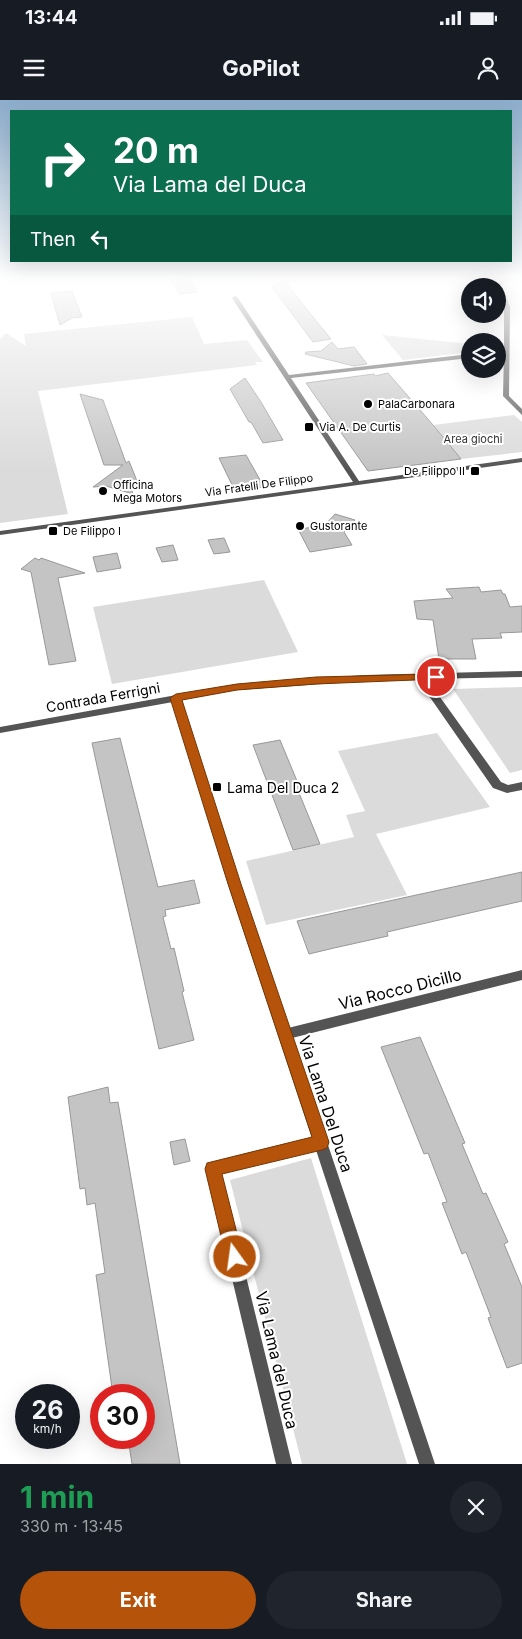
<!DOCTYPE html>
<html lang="en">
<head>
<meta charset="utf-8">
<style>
	:root { --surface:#171b24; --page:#20242c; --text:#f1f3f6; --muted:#9ea1a6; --accent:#b45309 }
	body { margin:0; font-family:Inter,sans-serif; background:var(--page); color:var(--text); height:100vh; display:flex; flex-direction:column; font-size:19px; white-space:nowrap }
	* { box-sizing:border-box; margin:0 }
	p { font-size:16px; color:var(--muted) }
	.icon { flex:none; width:28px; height:28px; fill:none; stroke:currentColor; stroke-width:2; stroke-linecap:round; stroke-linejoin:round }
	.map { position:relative; height:1364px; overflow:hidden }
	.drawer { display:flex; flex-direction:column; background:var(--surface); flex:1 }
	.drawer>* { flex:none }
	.top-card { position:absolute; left:10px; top:10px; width:502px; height:152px; border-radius:0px; box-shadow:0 5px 20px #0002; background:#0b6e4f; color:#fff; overflow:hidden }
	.buttons { position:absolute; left:461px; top:178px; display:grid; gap:10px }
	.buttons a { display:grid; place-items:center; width:45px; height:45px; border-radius:50%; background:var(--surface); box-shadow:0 5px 20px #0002; font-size:25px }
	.speed { position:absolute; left:15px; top:1284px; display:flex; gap:10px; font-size:25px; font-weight:700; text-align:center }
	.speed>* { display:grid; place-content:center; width:65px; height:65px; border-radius:50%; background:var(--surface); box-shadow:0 5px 20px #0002; line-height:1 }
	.speed small { font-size:12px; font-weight:400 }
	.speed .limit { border:8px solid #d22; background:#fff; color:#111 }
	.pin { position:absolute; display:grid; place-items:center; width:42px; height:42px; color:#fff; margin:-21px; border:2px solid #fff; border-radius:50%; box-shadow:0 1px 5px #0007 }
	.me { position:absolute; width:55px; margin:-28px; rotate:346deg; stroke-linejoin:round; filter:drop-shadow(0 0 4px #0008) }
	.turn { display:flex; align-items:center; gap:18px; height:105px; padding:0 20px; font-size:22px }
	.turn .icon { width:65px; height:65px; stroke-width:2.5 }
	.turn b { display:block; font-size:35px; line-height:42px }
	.then { display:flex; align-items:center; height:48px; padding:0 20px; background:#0003; gap:10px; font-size:19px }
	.round { display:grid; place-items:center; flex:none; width:52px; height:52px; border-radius:26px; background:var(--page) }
	.headline { display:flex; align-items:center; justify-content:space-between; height:85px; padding:0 20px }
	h1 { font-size:30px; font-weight:700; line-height:38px; color:#1e9e55 }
	.action { display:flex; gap:10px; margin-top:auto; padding:10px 20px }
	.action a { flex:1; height:58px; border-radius:30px; background:var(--accent); color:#fff; font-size:20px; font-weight:700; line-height:58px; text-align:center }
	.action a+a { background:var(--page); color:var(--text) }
	.status { display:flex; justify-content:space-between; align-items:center; height:35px; padding:0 25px; background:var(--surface); direction:ltr }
	.status svg { height:14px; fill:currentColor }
	header { display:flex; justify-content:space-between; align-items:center; height:65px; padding:0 20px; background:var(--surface); font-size:22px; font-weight:700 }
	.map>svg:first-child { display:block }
	.green { fill:#dbdbdb }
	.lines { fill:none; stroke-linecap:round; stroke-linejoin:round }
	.stream { stroke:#a2a2a2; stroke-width:3 }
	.building { fill:#c4c4c4; stroke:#989898 }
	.minor { fill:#545454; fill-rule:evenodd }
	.route { fill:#b45309; stroke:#753606 }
	.poi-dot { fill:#000; stroke:#fff; stroke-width:2 }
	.labels { text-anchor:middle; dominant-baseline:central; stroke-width:4; stroke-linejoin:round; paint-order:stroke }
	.far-poi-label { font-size:11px; fill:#000; stroke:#fff; text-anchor:start }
	.far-park-label { font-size:11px; fill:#323232; stroke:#fff }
	.far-street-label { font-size:11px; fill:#000; stroke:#fff }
	.street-label { font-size:14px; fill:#000; stroke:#fff }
	.poi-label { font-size:14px; fill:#000; stroke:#fff; text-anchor:start }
	.near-street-label { font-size:16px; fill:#000; stroke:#fff }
</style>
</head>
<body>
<div class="status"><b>13:44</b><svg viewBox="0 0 49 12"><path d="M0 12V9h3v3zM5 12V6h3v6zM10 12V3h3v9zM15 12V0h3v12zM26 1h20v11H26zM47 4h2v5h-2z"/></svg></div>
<header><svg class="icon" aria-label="menu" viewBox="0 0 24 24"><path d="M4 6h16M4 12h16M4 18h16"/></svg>GoPilot<svg class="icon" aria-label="person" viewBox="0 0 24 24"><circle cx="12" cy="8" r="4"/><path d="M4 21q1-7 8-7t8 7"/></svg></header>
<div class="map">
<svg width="522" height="1364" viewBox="0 0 522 1364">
	<rect width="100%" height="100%" fill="#fff"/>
	<g class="green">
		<path d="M 192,217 L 204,244 L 247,240 L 263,262 L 255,262 L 257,265 L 38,291 L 68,414 L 0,423 L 0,239 L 6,233 L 26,246 L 24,234 Z"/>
		<path d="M 382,235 L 470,244 L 470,252 L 403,260 Z"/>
		<path d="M 514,315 L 522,322 L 522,352 L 461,359 L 433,325 Z"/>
		<path d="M 264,480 L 298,552 L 112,584 L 93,507 Z"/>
		<path d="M 522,587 L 522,670 L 510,673 L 453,589 Z"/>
		<path d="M 437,633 L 490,707 L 376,734 L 407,795 L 266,825 L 246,761 L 354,737 L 346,715 L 365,711 L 338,651 Z"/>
		<path d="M 311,1058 L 407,1364 L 302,1364 L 230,1080 Z"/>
	</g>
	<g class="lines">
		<path class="stream" d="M 518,179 L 522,180"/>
	</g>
	<g class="building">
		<path d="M 170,179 L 190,179 L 198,192 L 179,194 Z"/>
		<path d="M 283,179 L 313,217 L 331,239 L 313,242 L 272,187 Z"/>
		<path d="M 72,191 L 82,217 L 72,218 L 60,225 L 51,193 Z"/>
		<path d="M 332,242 L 338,249 L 354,247 L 367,264 L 354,266 L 305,254 L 306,252 L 321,251 Z"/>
		<path d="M 388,273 L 433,325 L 461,359 L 368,371 L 306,283 L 374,274 L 375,276 Z"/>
		<path d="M 245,278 L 261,302 L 283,340 L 263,343 L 251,322 L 249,322 L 230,289 Z"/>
		<path d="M 80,294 L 103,300 L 126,363 L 129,361 L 137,381 L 129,382 L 133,394 L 106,386 L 93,387 L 123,365 L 104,365 Z"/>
		<path d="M 246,355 L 264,387 L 235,391 L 219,358 Z"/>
		<path d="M 335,414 L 355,420 L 344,432 L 352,445 L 310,452 L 298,429 L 324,426 Z"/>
		<path d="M 224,438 L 230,452 L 214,454 L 208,440 Z"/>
		<path d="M 173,445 L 178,460 L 162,462 L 156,448 Z"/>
		<path d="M 117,453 L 121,468 L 97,472 L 93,457 Z"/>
		<path d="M 35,458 L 39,460 L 41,458 L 85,473 L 58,478 L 76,561 L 49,565 L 31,472 L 21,469 Z"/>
		<path d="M 479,487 L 481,492 L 501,490 L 503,494 L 505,494 L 510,507 L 522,506 L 522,532 L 500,533 L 502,538 L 472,539 L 476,559 L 439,559 L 433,520 L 417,519 L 414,501 L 453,498 L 446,489 Z"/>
		<path d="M 120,638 L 158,787 L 194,780 L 200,803 L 165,810 L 166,816 L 163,817 L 171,849 L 174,848 L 184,891 L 182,892 L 194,940 L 159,949 L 92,643 Z"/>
		<path d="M 280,640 L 302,693 L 299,693 L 320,744 L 293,750 L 253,645 Z"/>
		<path d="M 522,772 L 522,801 L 387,832 L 388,836 L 334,848 L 309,854 L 297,821 Z"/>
		<path d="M 420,937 L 465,1043 L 462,1044 L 483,1094 L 486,1093 L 508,1142 L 504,1144 L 522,1187 L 522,1263 L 507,1268 L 488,1218 L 491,1217 L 466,1152 L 462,1154 L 442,1103 L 447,1102 L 428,1053 L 424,1054 L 381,947 Z"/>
		<path d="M 108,987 L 110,1003 L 118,1002 L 180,1364 L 132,1364 L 128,1338 L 144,1338 L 144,1295 L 113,1295 L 96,1175 L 105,1173 L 95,1103 L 87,1105 L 85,1088 L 80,1089 L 68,997 Z"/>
		<path d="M 185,1039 L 190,1061 L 174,1065 L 170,1042 Z"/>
	</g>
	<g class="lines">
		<g class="minor">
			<path d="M 506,179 L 513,179 L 504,183 L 502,186 L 510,207 L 509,296 L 522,309 L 522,315 L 503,296 L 504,254 L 498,255 L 498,251 L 504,251 L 504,207 L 496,186 L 500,181 Z"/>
			<path d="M 235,196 L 238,198 L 289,275 L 470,254 L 470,258 L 291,278 L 359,381 L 522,358 L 522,362 L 0,435 L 0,431 L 353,382 L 232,198 Z"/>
			<path d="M 522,571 L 522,577 L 427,579 L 501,682 L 508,685 L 522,682 L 522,690 L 507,693 L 493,688 L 418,580 L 365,581 L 237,590 L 181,600 L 240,784 L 288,928 L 522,870 L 522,880 L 292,938 L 325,1037 L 329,1042 L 328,1045 L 435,1364 L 419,1364 L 316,1050 L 221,1074 L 292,1364 L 276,1364 L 206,1069 L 208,1064 L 213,1062 L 312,1038 L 228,784 L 173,602 L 0,633 L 0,627 L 237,584 L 365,575 Z"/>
		</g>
	</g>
	<linearGradient id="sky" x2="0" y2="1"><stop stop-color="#8cadcc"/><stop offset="0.48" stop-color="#fff"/><stop offset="1" stop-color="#fff" stop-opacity="0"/></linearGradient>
	<rect width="522" height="370" fill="url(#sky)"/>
	<path class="route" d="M 436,574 L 439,575 L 439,579 L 316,584 L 237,590 L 182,600 L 241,784 L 329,1042 L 327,1048 L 322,1050 L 222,1074 L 243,1157 L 241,1163 L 235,1165 L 229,1163 L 226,1157 L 205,1069 L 207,1063 L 312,1037 L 228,784 L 170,598 L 176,594 L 237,584 L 316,577 Z"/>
	<g class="poi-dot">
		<circle cx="368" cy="304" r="5"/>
		<rect x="304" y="322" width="10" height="10" rx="2.5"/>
		<rect x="470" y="366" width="10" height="10" rx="2.5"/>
		<circle cx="103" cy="391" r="5"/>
		<circle cx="300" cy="426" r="5"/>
		<rect x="48" y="426" width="10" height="10" rx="2.5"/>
		<rect x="212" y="682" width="10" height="10" rx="2.5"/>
	</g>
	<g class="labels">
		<g class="far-poi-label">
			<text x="378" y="304">PalaCarbonara</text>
			<text x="319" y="327">Via A. De Curtis</text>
			<text x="465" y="371" text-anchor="end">De Filippo II</text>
			<text x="113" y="385">Officina<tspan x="113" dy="13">Mega Motors</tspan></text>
			<text x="310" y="426">Gustorante</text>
			<text x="63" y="431">De Filippo I</text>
		</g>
		<g class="far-park-label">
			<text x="473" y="339">Area giochi</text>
		</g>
		<g class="far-street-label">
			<text transform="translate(259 385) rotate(-8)">Via Fratelli De Filippo</text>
		</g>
		<g class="street-label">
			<text transform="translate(103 597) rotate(-10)">Contrada Ferrigni</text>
		</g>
		<g class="poi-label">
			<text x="227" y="687">Lama Del Duca 2</text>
		</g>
		<g class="near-street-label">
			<text transform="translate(400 889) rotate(-14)">Via Rocco Dicillo</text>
			<text transform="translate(326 1004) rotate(72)">Via Lama Del Duca</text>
			<text transform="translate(277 1260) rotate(77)">Via Lama del Duca</text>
		</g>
	</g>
</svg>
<div class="buttons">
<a><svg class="icon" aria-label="sound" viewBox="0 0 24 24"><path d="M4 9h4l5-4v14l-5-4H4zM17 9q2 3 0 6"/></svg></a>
<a><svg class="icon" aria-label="layers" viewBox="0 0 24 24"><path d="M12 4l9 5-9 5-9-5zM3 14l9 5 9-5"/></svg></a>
</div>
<div class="speed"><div>26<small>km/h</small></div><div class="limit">30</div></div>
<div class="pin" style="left:436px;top:577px;background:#d93025"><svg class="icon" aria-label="arrive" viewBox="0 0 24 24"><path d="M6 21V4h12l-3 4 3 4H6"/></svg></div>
<svg class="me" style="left:235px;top:1157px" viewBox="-20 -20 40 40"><circle r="17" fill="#b45309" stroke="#fff" stroke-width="3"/><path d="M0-11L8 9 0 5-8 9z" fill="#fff"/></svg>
<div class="top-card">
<div class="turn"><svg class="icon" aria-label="right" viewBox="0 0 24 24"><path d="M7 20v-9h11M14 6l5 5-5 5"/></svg><div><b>20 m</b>Via Lama del Duca</div></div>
<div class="then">Then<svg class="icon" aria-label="left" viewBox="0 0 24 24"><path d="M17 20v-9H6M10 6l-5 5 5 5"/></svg></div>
</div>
</div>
<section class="drawer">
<div class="headline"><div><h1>1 min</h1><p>330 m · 13:45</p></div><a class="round"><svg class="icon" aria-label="close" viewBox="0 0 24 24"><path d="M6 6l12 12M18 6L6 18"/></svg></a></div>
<div class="action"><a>Exit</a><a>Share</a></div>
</section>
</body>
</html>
